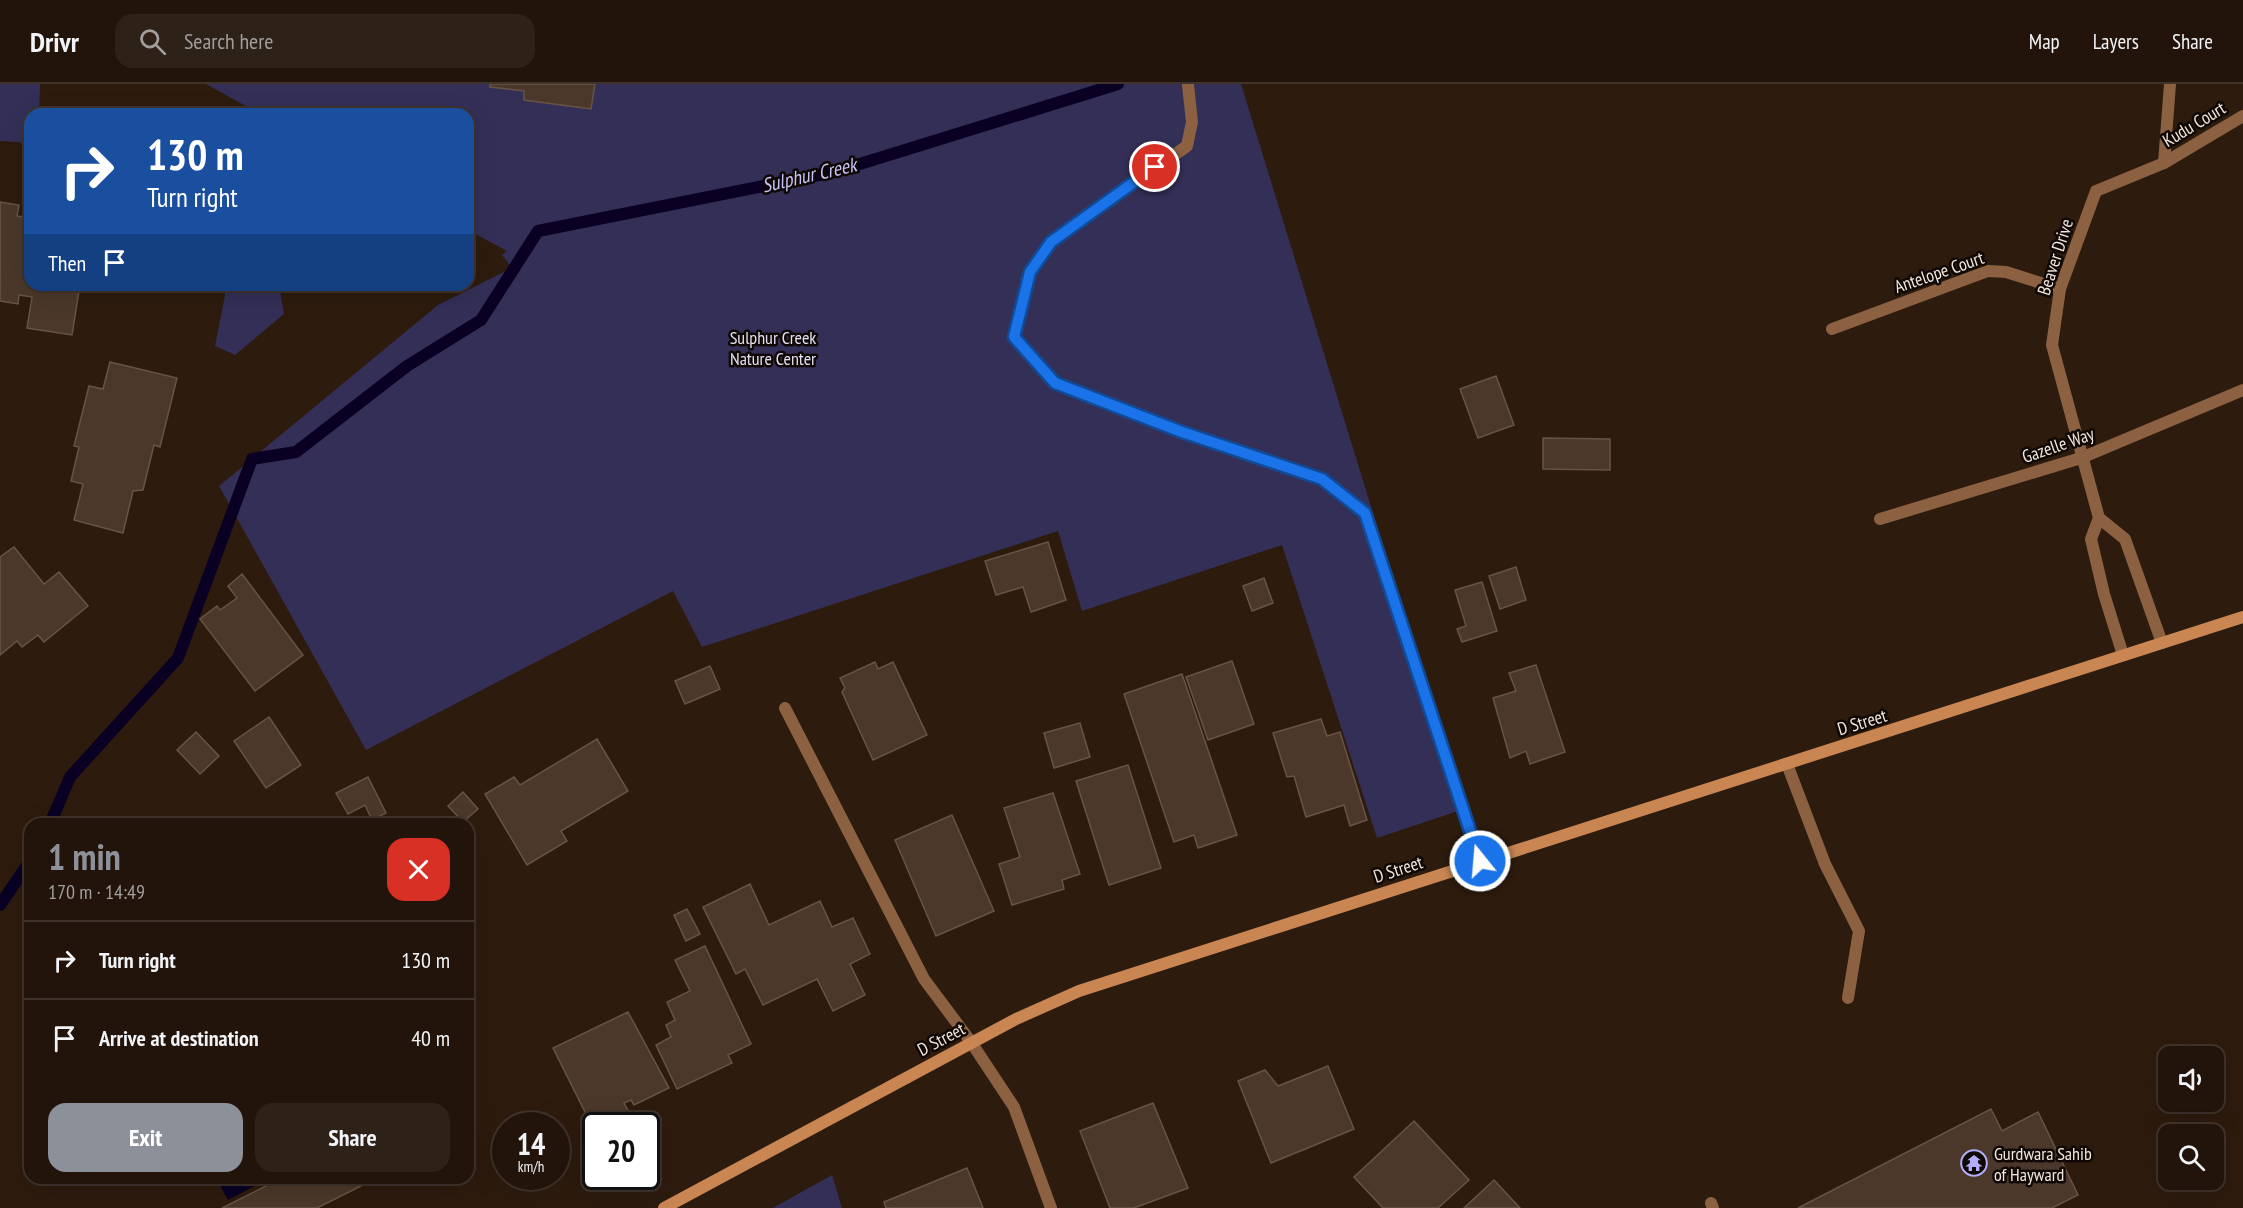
<!DOCTYPE html>
<html lang="en">
<head>
<meta charset="utf-8">
<style>
	:root { --surface:#22140a; --page:#2e2118; --text:#f1f3f6; --muted:#a29e9c; --line:#3f332b; --accent:#8c9099 }
	body { margin:0; font-family:"PT Sans Narrow",sans-serif; background:var(--page); color:var(--text); height:100vh; display:flex; flex-direction:column; font-size:22px; white-space:nowrap }
	* { box-sizing:border-box; margin:0 }
	p { font-size:20px; color:var(--muted) }
	.icon { flex:none; width:33px; height:33px; fill:none; stroke:currentColor; stroke-width:2; stroke-linecap:round; stroke-linejoin:round }
	.map { position:relative; flex:1; overflow:hidden }
	.drawer { position:absolute; left:24px; top:734px; width:450px; height:366px; display:flex; flex-direction:column; background:var(--surface); border-radius:18px; box-shadow:0 6px 24px #0002,0 0 0 2px var(--line) }
	.drawer>* { flex:none }
	.guide { position:absolute; left:24px; top:24px; width:450px; height:183px; border-radius:18px; box-shadow:0 6px 24px #0002,0 0 0 2px var(--line); background:#1a4fa0; color:#fff; overflow:hidden }
	.fabs { position:absolute; left:2158px; top:962px; display:grid; gap:12px }
	.fabs a { display:grid; place-items:center; width:66px; height:66px; border-radius:12px; background:var(--surface); box-shadow:0 6px 24px #0002,0 0 0 2px var(--line); font-size:30px }
	.speed { position:absolute; left:492px; top:1028px; display:flex; gap:12px; font-size:30px; font-weight:700; text-align:center }
	.speed>* { display:grid; place-content:center; width:78px; height:78px; border-radius:50%; background:var(--surface); box-shadow:0 6px 24px #0002,0 0 0 2px var(--line); line-height:1 }
	.speed small { font-size:15px; font-weight:400 }
	.speed .limit { border:3px solid #111; border-radius:9px; background:#fff; color:#111 }
	.pin { position:absolute; display:grid; place-items:center; width:51px; height:51px; color:#fff; margin:-26px; border:3px solid #fff; border-radius:50%; box-shadow:0 2px 6px #0007 }
	.me { position:absolute; width:66px; margin:-33px; rotate:343deg; stroke-linejoin:round; filter:drop-shadow(0 0 4px #0008) }
	.turn { display:flex; align-items:center; gap:21px; height:126px; padding:0 24px; font-size:27px }
	.turn .icon { width:78px; height:78px; stroke-width:2.5 }
	.turn b { display:block; font-size:42px; line-height:51px }
	.then { display:flex; align-items:center; height:57px; padding:0 24px; background:#0003; gap:12px; font-size:22px }
	.round { display:grid; place-items:center; flex:none; width:63px; height:63px; border-radius:18px; background:var(--page) }
	.summary { display:flex; align-items:center; justify-content:space-between; height:102px; padding:0 24px }
	h1 { font-size:36px; font-weight:700; line-height:45px; color:var(--accent) }
	.cta { display:flex; gap:12px; margin-top:auto; padding:12px 24px }
	.cta a { flex:1; height:69px; border-radius:18px; background:var(--accent); color:#fff; font-size:24px; font-weight:700; line-height:69px; text-align:center }
	.cta a+a { background:var(--page); color:var(--text) }
	ul { padding:0; list-style:none }
	li { display:flex; align-items:center; gap:18px; height:78px; padding:0 24px; border-top:2px solid var(--line) }
	li div { flex:1 }
	li b { display:block; font-size:22px }
	li em { font-style:normal }
	header { display:flex; align-items:center; gap:36px; box-sizing:border-box; height:84px; padding:0 30px; background:var(--surface); border-bottom:2px solid var(--line) }
	header strong { font-size:28px }
	nav { display:flex; gap:33px; margin-inline-start:auto; font-size:21px }
	.search { width:420px; height:54px; background:var(--page); display:flex; align-items:center; gap:15px; box-sizing:border-box; padding:0 21px; border-radius:18px; color:var(--muted); font-size:22px }
	.map>svg:first-child { display:block }
	.green { fill:#342f57 }
	.water { fill:#090024 }
	.lines { fill:none; stroke-linecap:round; stroke-linejoin:round }
	.stream { stroke:#090024; stroke-width:12 }
	.building { fill:#4b382a; stroke:#685445; stroke-width:1.5 }
	.lane { stroke:#8b6142; stroke-width:12 }
	.street { stroke:#8b6142; stroke-width:12 }
	.secondary { stroke:#c98653; stroke-width:12 }
	.route-casing { stroke:#114b97; stroke-width:15 }
	.route { stroke:#1a73e8; stroke-width:10 }
	.labels { text-anchor:middle; dominant-baseline:central; stroke-width:5; stroke-linejoin:round; paint-order:stroke }
	.street-label { font-size:18px; fill:#f3e6de; stroke:#0f0804 }
	.park-label { font-size:18px; fill:#e1e0f3; stroke:#0f0804 }
	.poi-label { font-size:18px; fill:#f3e6de; stroke:#0f0804; text-anchor:start }
	.water-label { font-size:20px; font-style:italic; fill:#c8c4fa; stroke:#0f0804 }
</style>
</head>
<body>
<header>
<strong>Drivr</strong>
<div class="search"><svg class="icon" aria-label="search" viewBox="0 0 24 24"><circle cx="10" cy="10" r="6"/><path d="M15 15l6 6"/></svg>Search here</div>
<nav><a>Map</a><a>Layers</a><a>Share</a></nav>
</header>
<div class="map">
<svg width="2243" height="1124" viewBox="0 0 2243 1124">
	<rect width="100%" height="100%" fill="#2d1b0e"/>
	<g class="green">
		<path d="M 0,0 L 40,0 L 39,30 L 30,30 L 30,59 L 0,57 Z"/>
		<path d="M 206,0 L 1241,0 L 1464,725 L 1377,754 L 1282,461 L 1082,527 L 1058,447 L 702,563 L 673,507 L 366,666 L 219,402 L 438,221 L 512,184 L 502,171 L 507,167 L 468,146 L 468,30 L 260,30 Z"/>
		<path d="M 224,201 L 279,201 L 284,230 L 235,271 L 215,262 L 225,211 Z"/>
		<path d="M 832,1091 L 842,1124 L 773,1124 Z"/>
	</g>
	<path class="water" d="M 216,1094 L 260,1094 L 262,1098 L 228,1116 Z"/>
	<g class="lines">
		<g class="stream">
			<path d="M 50,740 L 70,693 L 178,574 L 252,375 L 296,368 L 407,282 L 481,236 L 538,147 L 834,88 L 1118,0"/>
			<path d="M 0,821 L 30,777"/>
		</g>
	</g>
	<g class="building">
		<path d="M 490,0 L 595,0 L 591,25 L 524,16 L 524,7 L 490,3 Z"/>
		<path d="M 0,118 L 19,121 L 17,132 L 30,134 L 30,201 L 55,201 L 79,207 L 72,251 L 27,244 L 32,213 L 19,211 L 18,220 L 0,217 Z"/>
		<path d="M 110,278 L 177,294 L 160,363 L 154,361 L 143,406 L 133,407 L 123,449 L 74,436 L 83,400 L 71,397 L 79,363 L 74,362 L 89,302 L 103,305 Z"/>
		<path d="M 1496,292 L 1514,341 L 1478,354 L 1460,305 Z"/>
		<path d="M 1543,354 L 1610,355 L 1610,386 L 1543,385 Z"/>
		<path d="M 1048,458 L 1066,516 L 1031,528 L 1023,503 L 996,511 L 985,477 Z"/>
		<path d="M 14,463 L 44,500 L 59,488 L 88,522 L 44,558 L 38,551 L 22,563 L 17,557 L 0,571 L 0,473 Z"/>
		<path d="M 1516,483 L 1526,516 L 1500,525 L 1489,492 Z"/>
		<path d="M 242,490 L 303,571 L 255,607 L 200,535 L 217,522 L 220,526 L 237,514 L 228,502 Z"/>
		<path d="M 1264,494 L 1273,519 L 1252,527 L 1243,502 Z"/>
		<path d="M 1482,498 L 1497,547 L 1462,558 L 1457,545 L 1466,542 L 1455,506 Z"/>
		<path d="M 1232,577 L 1254,640 L 1208,656 L 1186,593 Z"/>
		<path d="M 875,578 L 878,585 L 893,578 L 927,651 L 873,676 L 842,608 L 845,604 L 840,594 Z"/>
		<path d="M 1536,581 L 1565,668 L 1530,680 L 1526,667 L 1510,674 L 1493,614 L 1516,607 L 1509,589 Z"/>
		<path d="M 710,582 L 720,605 L 685,620 L 675,597 Z"/>
		<path d="M 1182,590 L 1237,751 L 1198,764 L 1194,751 L 1174,758 L 1124,610 Z"/>
		<path d="M 269,633 L 301,681 L 266,704 L 234,657 Z"/>
		<path d="M 1321,635 L 1327,652 L 1340,648 L 1367,736 L 1350,742 L 1344,721 L 1306,733 L 1294,692 L 1287,693 L 1273,649 Z"/>
		<path d="M 1080,639 L 1090,673 L 1054,684 L 1044,649 Z"/>
		<path d="M 196,648 L 219,672 L 200,690 L 177,666 Z"/>
		<path d="M 597,655 L 628,707 L 561,747 L 567,757 L 527,781 L 485,710 L 514,693 L 520,701 Z"/>
		<path d="M 1128,681 L 1161,784 L 1109,801 L 1076,697 Z"/>
		<path d="M 368,693 L 386,729 L 372,736 L 365,721 L 348,730 L 336,709 Z"/>
		<path d="M 463,708 L 478,725 L 463,738 L 448,722 Z"/>
		<path d="M 1053,709 L 1080,790 L 1062,796 L 1064,805 L 1012,821 L 999,780 L 1020,773 L 1004,724 Z"/>
		<path d="M 952,731 L 994,827 L 936,852 L 895,756 Z"/>
		<path d="M 750,800 L 769,841 L 820,817 L 832,843 L 853,834 L 870,870 L 850,880 L 865,911 L 833,927 L 817,895 L 763,921 L 745,885 L 736,890 L 703,823 Z"/>
		<path d="M 687,825 L 700,850 L 686,857 L 674,831 Z"/>
		<path d="M 705,862 L 751,960 L 728,971 L 732,979 L 677,1005 L 656,961 L 671,953 L 666,941 L 675,936 L 667,918 L 690,907 L 675,876 Z"/>
		<path d="M 628,928 L 669,1004 L 634,1021 L 631,1016 L 624,1019 L 630,1030 L 605,1041 L 596,1041 L 594,1046 L 553,964 Z"/>
		<path d="M 1328,982 L 1354,1045 L 1271,1079 L 1238,997 L 1265,986 L 1278,1002 Z"/>
		<path d="M 1153,1019 L 1188,1104 L 1134,1124 L 1110,1124 L 1080,1047 Z"/>
		<path d="M 1991,1025 L 2002,1047 L 2038,1028 L 2078,1111 L 2052,1124 L 1798,1124 Z"/>
		<path d="M 1414,1037 L 1469,1096 L 1438,1124 L 1383,1124 L 1354,1093 Z"/>
		<path d="M 967,1084 L 983,1124 L 886,1124 L 884,1118 Z"/>
		<path d="M 265,1094 L 377,1094 L 317,1124 L 222,1124 L 268,1101 Z"/>
		<path d="M 1494,1096 L 1520,1124 L 1464,1124 Z"/>
	</g>
	<g class="lines">
		<g class="lane">
			<path d="M 1188,1 L 1192,38 L 1187,62 L 1051,158 L 1030,188 L 1014,253 L 1055,299 L 1182,348 L 1322,395 L 1365,429 L 1480,777"/>
			<path d="M 785,624 L 924,895 L 971,958"/>
			<path d="M 1787,680 L 1825,780 L 1859,847 L 1848,914"/>
			<path d="M 1711,1119 L 1713,1124"/>
		</g>
		<g class="street">
			<path d="M 2164,79 L 2243,32"/>
			<path d="M 1832,245 L 1988,187 L 2006,188 L 2060,205"/>
			<path d="M 2099,434 L 2091,455 L 2104,510 L 2123,571"/>
			<path d="M 1880,435 L 2081,374 L 2243,306"/>
			<path d="M 2162,559 L 2125,455 L 2099,434 L 2052,261 L 2060,205 L 2096,107 L 2164,79 L 2170,0"/>
			<path d="M 971,958 L 1014,1023 L 1051,1124"/>
		</g>
		<path class="secondary" d="M 664,1124 L 1016,935 L 1079,907 L 2243,533"/>
	</g>
	<g class="lines">
		<g class="route-casing">
			<path id="route" d="M 1155,83 L 1051,158 L 1030,188 L 1014,253 L 1055,299 L 1182,348 L 1322,395 L 1365,429 L 1480,777"/>
		</g>
		<use href="#route" class="route"/>
	</g>
	<defs>
		<g id="temple-ring" transform="scale(1.35)"><circle r="9.5" fill="#0f0804" stroke="#b3adf9" stroke-width="1.5"/><path d="M0-6L5-2H3V0L6.5 2.5H4V6H1.5V3h-3V6H-4V2.5H-6.5L-3 0V-2H-5Z" fill="#b3adf9"/></g>
	</defs>
	<g fill-rule="evenodd">
		<use href="#temple-ring" x="1974" y="1079"/>
	</g>
	<g class="labels">
		<g class="street-label">
			<text transform="translate(2194 40) rotate(-31)">Kudu Court</text>
			<text transform="translate(2055 173) rotate(-72)">Beaver Drive</text>
			<text transform="translate(1939 188) rotate(-19)">Antelope Court</text>
			<text transform="translate(2058 361) rotate(-19)">Gazelle Way</text>
			<text transform="translate(1862 638) rotate(-17)">D Street</text>
			<text transform="translate(1398 785) rotate(-18)">D Street</text>
			<text transform="translate(941 955) rotate(-28)">D Street</text>
		</g>
		<g class="park-label">
			<text x="773" y="253">Sulphur Creek<tspan x="773" dy="21">Nature Center</tspan></text>
		</g>
		<g class="poi-label">
			<text x="1994" y="1069">Gurdwara Sahib<tspan x="1994" dy="21">of Hayward</tspan></text>
		</g>
		<g class="water-label">
			<text transform="translate(809 91) rotate(-13)">Sulphur Creek</text>
		</g>
	</g>
</svg>
<div class="fabs">
<a><svg class="icon" aria-label="sound" viewBox="0 0 24 24"><path d="M4 9h4l5-4v14l-5-4H4zM17 9q2 3 0 6"/></svg></a>
<a><svg class="icon" aria-label="search" viewBox="0 0 24 24"><circle cx="10" cy="10" r="6"/><path d="M15 15l6 6"/></svg></a>
</div>
<div class="speed"><div>14<small>km/h</small></div><div class="limit">20</div></div>
<div class="pin" style="left:1155px;top:83px;background:#d93025"><svg class="icon" aria-label="arrive" viewBox="0 0 24 24"><path d="M6 21V4h12l-3 4 3 4H6"/></svg></div>
<svg class="me" style="left:1480px;top:777px" viewBox="-20 -20 40 40"><circle r="17" fill="#1a73e8" stroke="#fff" stroke-width="3"/><path d="M0-11L8 9 0 5-8 9z" fill="#fff"/></svg>
<div class="guide">
<div class="turn"><svg class="icon" aria-label="right" viewBox="0 0 24 24"><path d="M7 20v-9h11M14 6l5 5-5 5"/></svg><div><b>130 m</b>Turn right</div></div>
<div class="then">Then<svg class="icon" aria-label="arrive" viewBox="0 0 24 24"><path d="M6 21V4h12l-3 4 3 4H6"/></svg></div>
</div>
<section class="drawer">
<div class="summary"><div><h1>1 min</h1><p>170 m · 14:49</p></div><a class="round" style="background:#d93025;color:#fff"><svg class="icon" aria-label="close" viewBox="0 0 24 24"><path d="M6 6l12 12M18 6L6 18"/></svg></a></div>
<ul>
<li><svg class="icon" aria-label="right" viewBox="0 0 24 24"><path d="M7 20v-9h11M14 6l5 5-5 5"/></svg><div><b>Turn right</b></div><em>130 m</em></li>
<li><svg class="icon" aria-label="arrive" viewBox="0 0 24 24"><path d="M6 21V4h12l-3 4 3 4H6"/></svg><div><b>Arrive at destination</b></div><em>40 m</em></li>
</ul>
<div class="cta"><a>Exit</a><a>Share</a></div>
</section>
</div>
</body>
</html>
